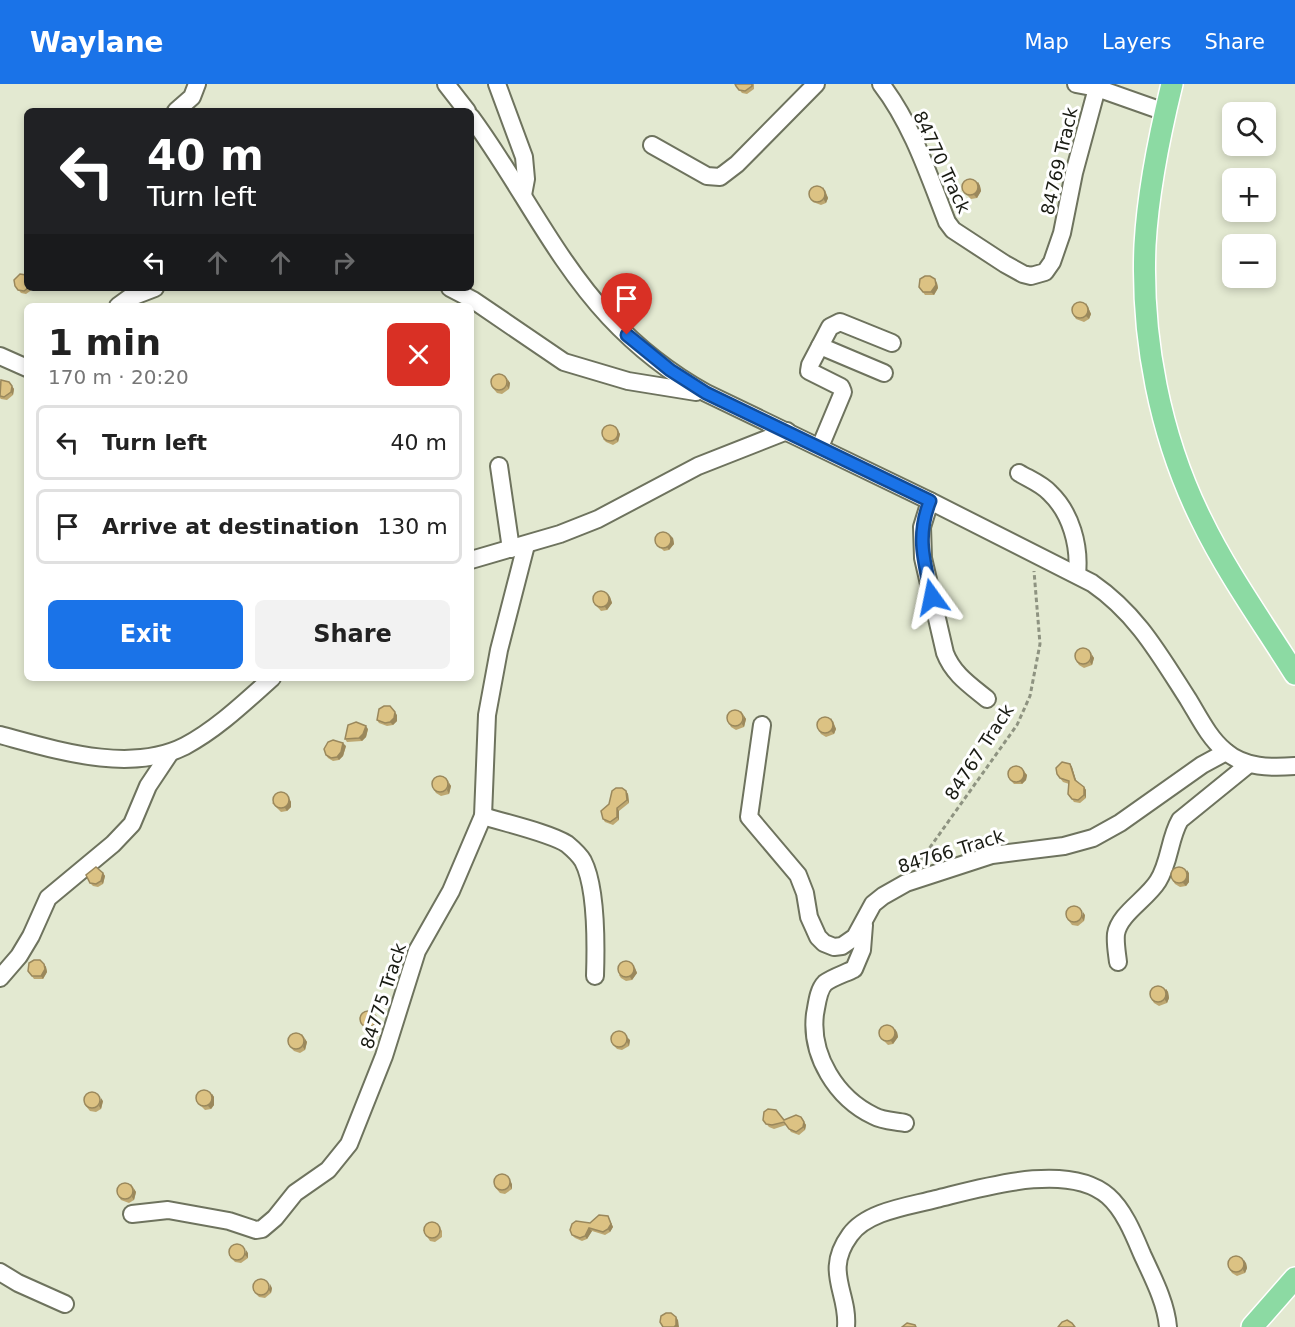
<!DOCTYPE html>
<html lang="en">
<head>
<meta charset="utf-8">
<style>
	:root { --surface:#fff; --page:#f2f2f2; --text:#222; --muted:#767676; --line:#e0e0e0; --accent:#1a73e8 }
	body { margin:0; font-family:"DejaVu Sans",sans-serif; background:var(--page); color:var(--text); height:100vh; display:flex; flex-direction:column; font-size:22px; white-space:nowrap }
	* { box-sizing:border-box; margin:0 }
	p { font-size:20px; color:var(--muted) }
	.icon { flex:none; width:33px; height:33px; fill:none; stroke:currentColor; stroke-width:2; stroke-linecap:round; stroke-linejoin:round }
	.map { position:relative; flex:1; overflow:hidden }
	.panel { position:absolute; left:24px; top:219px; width:450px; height:378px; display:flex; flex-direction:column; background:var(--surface); border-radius:9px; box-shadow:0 3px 9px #0003 }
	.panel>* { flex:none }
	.hud { position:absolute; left:24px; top:24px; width:450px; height:183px; border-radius:9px; box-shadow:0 3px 9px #0003; background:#202124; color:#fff; overflow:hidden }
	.tools { position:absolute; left:1222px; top:18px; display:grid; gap:12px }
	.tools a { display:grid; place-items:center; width:54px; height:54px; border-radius:9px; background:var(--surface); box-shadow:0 3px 9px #0003; font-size:30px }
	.pin { position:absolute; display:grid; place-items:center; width:51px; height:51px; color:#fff; margin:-62px -26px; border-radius:50% 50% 50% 0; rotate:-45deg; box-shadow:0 0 6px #0007 }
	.pin .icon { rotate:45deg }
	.me { position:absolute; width:66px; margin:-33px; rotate:348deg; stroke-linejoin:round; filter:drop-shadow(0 0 4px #0008) }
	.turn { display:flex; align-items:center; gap:21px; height:126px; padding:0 24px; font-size:27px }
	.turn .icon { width:78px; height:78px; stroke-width:2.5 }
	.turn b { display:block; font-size:42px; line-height:51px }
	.lanes { display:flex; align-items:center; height:57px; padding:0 24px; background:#0003; justify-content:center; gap:30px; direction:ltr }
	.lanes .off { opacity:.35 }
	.round { display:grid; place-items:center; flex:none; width:63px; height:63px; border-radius:9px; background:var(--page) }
	.overview { display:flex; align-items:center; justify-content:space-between; height:102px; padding:0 24px }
	h1 { font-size:36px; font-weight:700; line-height:45px }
	.button { display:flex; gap:12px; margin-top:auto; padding:12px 24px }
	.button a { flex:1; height:69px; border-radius:9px; background:var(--accent); color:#fff; font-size:24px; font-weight:700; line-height:69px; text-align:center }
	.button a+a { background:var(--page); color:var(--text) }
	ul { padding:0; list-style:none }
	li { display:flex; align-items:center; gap:18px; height:75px; margin:0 12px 9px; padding:0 12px; border:3px solid var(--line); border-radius:9px }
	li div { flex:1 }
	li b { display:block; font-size:22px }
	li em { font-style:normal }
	header { display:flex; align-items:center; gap:36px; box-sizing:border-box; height:84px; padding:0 30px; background:var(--accent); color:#fff }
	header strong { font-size:28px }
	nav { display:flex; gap:33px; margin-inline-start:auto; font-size:21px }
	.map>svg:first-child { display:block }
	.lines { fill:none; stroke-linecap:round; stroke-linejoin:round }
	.minor-casing { stroke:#6e735e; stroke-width:20 }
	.major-casing { stroke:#fff; stroke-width:24 }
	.path { stroke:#8e9381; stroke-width:3; stroke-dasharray:4.5 3; stroke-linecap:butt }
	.minor { stroke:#fff; stroke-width:16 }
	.major { stroke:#8cdaa3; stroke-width:21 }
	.wall { fill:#bda771 }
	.shaded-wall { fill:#9a885c }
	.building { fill:#dcc283; stroke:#9a885c; stroke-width:1.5 }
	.route-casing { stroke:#114b97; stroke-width:15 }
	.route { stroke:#1a73e8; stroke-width:10 }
	.labels { text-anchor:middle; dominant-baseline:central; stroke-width:6; stroke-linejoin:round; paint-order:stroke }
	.street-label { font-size:18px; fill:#191b13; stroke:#fff }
</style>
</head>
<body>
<header>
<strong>Waylane</strong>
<nav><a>Map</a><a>Layers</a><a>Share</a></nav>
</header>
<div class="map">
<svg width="1295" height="1243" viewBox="0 0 1295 1243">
	<rect width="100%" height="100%" fill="#e3e9d1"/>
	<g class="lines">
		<g class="minor-casing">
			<g id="minor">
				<path d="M 446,0 L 467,27"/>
				<path d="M 497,0 L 524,73 L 526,95 L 523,111"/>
				<path d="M 881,0 C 912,40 929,92 947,138 L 953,146 L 1005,180 L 1023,190 L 1031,192 L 1045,188 L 1052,178 L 1062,149 L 1074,89 L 1097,4 L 1165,28"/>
				<path d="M 1076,0 L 1097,4"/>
				<path d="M 176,27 L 192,13 L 197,0"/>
				<path d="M 471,33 C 519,98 554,174 609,233 C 637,263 670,289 706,309 L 930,417 L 1092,499 C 1137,530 1159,570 1188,615 C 1199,633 1209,654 1225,667 C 1245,684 1271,684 1295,682"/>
				<path d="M 652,61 L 707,92 L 720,93 L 737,80 L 816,0"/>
				<path d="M 450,204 L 473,216 L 564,278 L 628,297 L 696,308"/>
				<path d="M 118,222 L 129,214 L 155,204"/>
				<path d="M 820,262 L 884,289"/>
				<path d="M 0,272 L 27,284"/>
				<path d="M 820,363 L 843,308 L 841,303 L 809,287 L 810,281 L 830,243 L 840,238 L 892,259"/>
				<path d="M 499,382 L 511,465"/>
				<path d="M 1019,389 C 1029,395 1042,400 1050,409 C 1071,429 1080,462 1077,490"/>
				<path d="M 930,417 L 922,443 L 923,474 L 945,569 C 953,590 970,601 987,615"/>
				<path d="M 471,476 L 560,450 L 598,435 L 698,382 L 787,347"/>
				<path d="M 762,641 L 749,733 L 798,791 L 805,809 L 809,833 L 818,853 L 824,859 L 834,863 L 842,862 L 855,853 L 873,820 L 883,812 L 906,799 L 992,771 L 1064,762 L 1093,754 L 1120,739 L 1202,681 L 1226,668"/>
				<path d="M 0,651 C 56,666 130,690 185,662 C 217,645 245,618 272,594"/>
				<path d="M 483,732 C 505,739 550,749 567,760 C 573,765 579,770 583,777 C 597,804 596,862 595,892"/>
				<path d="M 864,841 L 862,866 L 854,885 C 846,889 831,894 825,899 C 818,906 817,920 815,930 C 810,971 836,1014 874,1032 C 883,1037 896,1037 905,1039"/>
				<path d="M 1118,878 C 1117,869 1115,859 1116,850 C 1119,830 1147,815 1158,797 C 1170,778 1169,755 1180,736 L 1249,680"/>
				<path d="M 0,894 L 19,872 L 31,852 L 48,814 L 113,760 L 132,740 L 148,702 L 170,669"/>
				<path d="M 132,1130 L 168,1126 L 229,1137 L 256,1146 L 262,1145 L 275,1134 L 295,1109 L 328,1086 L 349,1060 L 384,972 L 417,867 L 451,807 L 483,732 L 487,631 L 499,566 L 526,461"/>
				<path d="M 0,1188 L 18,1199 L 65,1220"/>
				<path d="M 846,1243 C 849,1208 823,1188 850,1151 C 867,1127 910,1122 936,1115 C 981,1104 1068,1077 1108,1112 C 1124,1126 1134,1151 1142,1170 C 1152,1192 1166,1218 1168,1243"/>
			</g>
		</g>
		<g class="major-casing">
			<g id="major">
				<path d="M 1172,0 C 1159,53 1148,107 1145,161 C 1141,254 1160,352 1201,435 C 1227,489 1263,539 1295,590"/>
				<path d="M 1252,1243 L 1295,1194"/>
			</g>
		</g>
		<path class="path" d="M 921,776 L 1017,641 L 1030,612 L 1040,560 L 1034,487"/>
		<use href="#minor" class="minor"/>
		<use href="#major" class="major"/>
	</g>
	<g class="wall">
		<path d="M 735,0 L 754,0 L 754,5 L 747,10 L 742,9 L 736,2 Z"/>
		<path d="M 978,98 L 980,102 L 981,107 L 977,114 L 971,115 L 962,106 Z"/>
		<path d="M 825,106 L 828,114 L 826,119 L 821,121 L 813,118 L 811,115 Z"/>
		<path d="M 937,199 L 938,204 L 934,211 L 925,211 L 919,203 Z"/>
		<path d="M 15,202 L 33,204 L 33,205 L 26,210 L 21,209 Z"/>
		<path d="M 1088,223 L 1091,230 L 1089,235 L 1084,238 L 1076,235 L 1074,232 Z"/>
		<path d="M 505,292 L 510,299 L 509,305 L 502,310 L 497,309 L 491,302 Z"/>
		<path d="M 0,297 L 9,298 L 14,305 L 13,311 L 7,316 L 1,315 L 0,314 Z"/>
		<path d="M 615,342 L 620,350 L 618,358 L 613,361 L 606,358 L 603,355 Z"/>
		<path d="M 673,454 L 674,460 L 669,466 L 664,467 L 655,459 Z"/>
		<path d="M 610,513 L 612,519 L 607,526 L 601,527 L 593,518 Z"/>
		<path d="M 1089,566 L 1094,574 L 1092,581 L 1084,584 L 1079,581 L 1077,578 Z"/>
		<path d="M 741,627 L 746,635 L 744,643 L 736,646 L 731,643 L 729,639 Z"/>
		<path d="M 397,631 L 397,637 L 393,641 L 387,642 L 379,639 L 377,636 Z"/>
		<path d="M 833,637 L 836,645 L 834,650 L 826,653 L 821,650 L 819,647 Z"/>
		<path d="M 368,645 L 366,653 L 362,657 L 347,658 L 345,655 Z"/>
		<path d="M 346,662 L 343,672 L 339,676 L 333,677 L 328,674 L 326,671 Z"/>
		<path d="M 1070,680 L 1072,683 L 1076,697 L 1084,703 L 1086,706 L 1086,714 L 1080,719 L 1074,718 L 1068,710 L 1069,700 L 1063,698 L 1057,690 Z"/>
		<path d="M 1021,683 L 1027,691 L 1026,696 L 1022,700 L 1014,700 L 1008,693 Z"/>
		<path d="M 446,694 L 451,702 L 449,710 L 441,712 L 436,709 L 434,706 Z"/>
		<path d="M 626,707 L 628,710 L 629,719 L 619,727 L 619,736 L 613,741 L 605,738 L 603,735 Z"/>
		<path d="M 286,710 L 291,718 L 291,723 L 287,727 L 281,728 L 272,719 Z"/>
		<path d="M 103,789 L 105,792 L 103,800 L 98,803 L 93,802 L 90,799 Z"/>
		<path d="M 1189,789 L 1189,798 L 1186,802 L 1180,803 L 1175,800 L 1173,797 Z"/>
		<path d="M 1085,831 L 1084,837 L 1078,842 L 1072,841 L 1066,833 Z"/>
		<path d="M 44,880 L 46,883 L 47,888 L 43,895 L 34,895 L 28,887 Z"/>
		<path d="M 635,884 L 637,889 L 632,896 L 626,897 L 621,894 L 619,891 Z"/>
		<path d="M 1166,905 L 1168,908 L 1169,914 L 1167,919 L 1159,922 L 1154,919 L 1152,916 Z"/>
		<path d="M 378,934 L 378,942 L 375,946 L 369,947 L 360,939 Z"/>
		<path d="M 897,948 L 898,953 L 893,960 L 888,961 L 879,952 Z"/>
		<path d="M 302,950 L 307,958 L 305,966 L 300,969 L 294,967 L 288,960 Z"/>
		<path d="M 630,956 L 629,962 L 622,966 L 617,965 L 611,958 Z"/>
		<path d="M 212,1010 L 214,1013 L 214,1021 L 211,1025 L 205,1026 L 196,1017 Z"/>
		<path d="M 103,1017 L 101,1025 L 96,1028 L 90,1027 L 84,1020 Z"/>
		<path d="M 801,1033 L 806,1041 L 805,1046 L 799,1051 L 791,1048 L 786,1041 L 774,1045 L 769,1043 L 763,1036 L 784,1036 Z"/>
		<path d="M 131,1100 L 136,1108 L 134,1116 L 129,1119 L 121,1116 L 119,1113 Z"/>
		<path d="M 512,1100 L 512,1105 L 505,1110 L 500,1109 L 494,1102 Z"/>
		<path d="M 608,1132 L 613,1143 L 610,1148 L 605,1151 L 592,1147 L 587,1155 L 582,1157 L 575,1154 L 572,1151 L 590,1139 Z"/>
		<path d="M 437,1139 L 442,1147 L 442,1153 L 435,1158 L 430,1157 L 423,1146 Z"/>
		<path d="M 248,1169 L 248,1174 L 241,1179 L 235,1178 L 229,1171 Z"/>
		<path d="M 1246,1179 L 1247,1184 L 1245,1189 L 1237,1192 L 1232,1189 L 1230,1186 Z"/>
		<path d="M 272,1204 L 271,1209 L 265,1214 L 259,1213 L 253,1206 Z"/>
	</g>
	<g class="shaded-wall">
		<path d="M 978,98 L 980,102 L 981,107 L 977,114 L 974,111 Z"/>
		<path d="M 823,103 L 828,114 L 826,119 L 824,116 Z"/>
		<path d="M 935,195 L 937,199 L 938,204 L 934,211 L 931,208 Z"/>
		<path d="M 1086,219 L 1091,230 L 1089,235 L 1086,232 Z"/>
		<path d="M 508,296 L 510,299 L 509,305 L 507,302 Z"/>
		<path d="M 12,302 L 14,305 L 13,311 L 11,308 Z"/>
		<path d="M 618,347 L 620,350 L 618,358 L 616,355 Z"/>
		<path d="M 670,451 L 673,454 L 674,460 L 669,466 L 667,463 Z"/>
		<path d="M 608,510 L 610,513 L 612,519 L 607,526 L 605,523 Z"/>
		<path d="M 1092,571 L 1094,574 L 1092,581 L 1090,578 Z"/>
		<path d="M 395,628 L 397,631 L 397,637 L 393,641 L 390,638 Z"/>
		<path d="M 744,632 L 746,635 L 744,643 L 742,640 Z"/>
		<path d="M 831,634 L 836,645 L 834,650 L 831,647 Z"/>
		<path d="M 366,642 L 368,645 L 366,653 L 362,657 L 359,654 Z"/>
		<path d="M 343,659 L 346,662 L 343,672 L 339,676 L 337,673 Z"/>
		<path d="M 1070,680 L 1072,683 L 1077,699 L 1075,696 Z"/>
		<path d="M 1024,688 L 1027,691 L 1026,696 L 1022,700 L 1020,697 Z"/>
		<path d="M 449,699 L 451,702 L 449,710 L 447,706 Z"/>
		<path d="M 1084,703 L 1086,706 L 1086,714 L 1084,711 Z"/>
		<path d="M 626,707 L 628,710 L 629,719 L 627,716 Z"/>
		<path d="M 289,714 L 291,718 L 291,723 L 287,727 L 285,724 Z"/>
		<path d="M 617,724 L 619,727 L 619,736 L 617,733 Z"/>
		<path d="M 1187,786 L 1189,789 L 1189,798 L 1186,802 L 1183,799 Z"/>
		<path d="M 103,789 L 105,792 L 103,800 L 101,797 Z"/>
		<path d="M 1083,828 L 1085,831 L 1084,837 L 1082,834 Z"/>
		<path d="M 44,880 L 46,883 L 47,888 L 43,895 L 41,892 Z"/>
		<path d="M 633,881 L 635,884 L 637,889 L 632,896 L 630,893 Z"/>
		<path d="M 1166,905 L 1168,908 L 1169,914 L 1167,919 L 1165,916 Z"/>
		<path d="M 376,931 L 378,934 L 378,942 L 375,946 L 372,943 Z"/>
		<path d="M 895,945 L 897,948 L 898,953 L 893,960 L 891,957 Z"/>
		<path d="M 627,953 L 630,956 L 629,962 L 627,958 Z"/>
		<path d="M 305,955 L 307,958 L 305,966 L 303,963 Z"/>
		<path d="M 212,1010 L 214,1013 L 214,1021 L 211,1025 L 208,1022 Z"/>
		<path d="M 101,1014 L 103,1017 L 101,1025 L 99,1022 Z"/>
		<path d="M 804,1038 L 806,1041 L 805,1046 L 803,1043 Z"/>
		<path d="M 510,1096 L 512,1100 L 512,1105 L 510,1102 Z"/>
		<path d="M 134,1105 L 136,1108 L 134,1116 L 132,1113 Z"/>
		<path d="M 608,1132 L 613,1143 L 610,1148 L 608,1145 Z"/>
		<path d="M 589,1144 L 592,1147 L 587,1155 L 585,1152 Z"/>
		<path d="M 246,1166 L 248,1169 L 248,1174 L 245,1171 Z"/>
		<path d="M 1244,1176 L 1246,1179 L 1247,1184 L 1245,1189 L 1243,1186 Z"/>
		<path d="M 270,1200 L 272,1204 L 271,1209 L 269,1206 Z"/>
		<path d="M 676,1233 L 678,1236 L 679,1243 L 674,1243 Z"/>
	</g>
	<g class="building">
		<path d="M 735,0 L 752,0 L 752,2 L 745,7 L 739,6 L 736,2 Z"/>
		<path d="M 96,25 L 98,27 L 87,27 L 88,26 Z"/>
		<circle cx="970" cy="103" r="8"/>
		<circle cx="817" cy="110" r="8"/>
		<path d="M 20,190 L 26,191 L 27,192 L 27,204 L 28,204 L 24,207 L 18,206 L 15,202 L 14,196 Z"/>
		<path d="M 925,192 L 930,192 L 935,195 L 936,201 L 931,208 L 923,208 L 919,203 L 920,195 Z"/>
		<circle cx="1080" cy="226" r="8"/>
		<circle cx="499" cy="298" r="8"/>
		<path d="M 1,296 L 9,298 L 12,302 L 11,308 L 4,313 L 0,312 Z"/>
		<circle cx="610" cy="349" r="8"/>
		<circle cx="663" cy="456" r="8"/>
		<circle cx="601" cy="515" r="8"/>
		<circle cx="1083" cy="572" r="8"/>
		<path d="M 384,622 L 390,622 L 395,628 L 394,634 L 390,638 L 385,639 L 377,636 L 379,625 Z"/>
		<circle cx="735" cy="634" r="8"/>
		<circle cx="825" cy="641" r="8"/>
		<path d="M 356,638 L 366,642 L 363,650 L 359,654 L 345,655 L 348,641 Z"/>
		<path d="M 333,656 L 343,659 L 341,668 L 337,673 L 331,674 L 326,671 L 324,665 L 328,658 Z"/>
		<path d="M 1062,678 L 1070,680 L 1075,696 L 1084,703 L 1084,711 L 1078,716 L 1072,715 L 1068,710 L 1069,697 L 1060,694 L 1057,690 L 1056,684 Z"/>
		<circle cx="1016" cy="690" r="8"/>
		<circle cx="440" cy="700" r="8"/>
		<path d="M 616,704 L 622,704 L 626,707 L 627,716 L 617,724 L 617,733 L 610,738 L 603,735 L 601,727 L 609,720 L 612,707 Z"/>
		<circle cx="281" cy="716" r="8"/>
		<circle cx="1179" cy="791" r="8"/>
		<path d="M 96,783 L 103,789 L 101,797 L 96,800 L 90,799 L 86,791 Z"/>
		<circle cx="1074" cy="830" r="8"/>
		<path d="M 34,876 L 40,876 L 44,880 L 45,885 L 41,892 L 32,892 L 28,887 L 29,879 Z"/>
		<circle cx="626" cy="885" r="8"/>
		<circle cx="1158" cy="910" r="8"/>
		<circle cx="368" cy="935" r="8"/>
		<circle cx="887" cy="949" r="8"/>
		<circle cx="619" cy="955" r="8"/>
		<circle cx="296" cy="957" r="8"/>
		<circle cx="204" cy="1014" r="8"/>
		<circle cx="92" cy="1016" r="8"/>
		<path d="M 768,1025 L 776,1026 L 784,1036 L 796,1031 L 801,1033 L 804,1038 L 803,1043 L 796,1048 L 789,1045 L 784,1038 L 772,1041 L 766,1040 L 763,1036 L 764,1028 Z"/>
		<circle cx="502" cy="1098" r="8"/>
		<circle cx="125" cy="1107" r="8"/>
		<path d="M 599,1131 L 608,1132 L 611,1140 L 608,1145 L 603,1148 L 589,1144 L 585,1152 L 580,1154 L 572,1151 L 570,1146 L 572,1140 L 576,1137 L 590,1139 Z"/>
		<circle cx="432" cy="1146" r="8"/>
		<circle cx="237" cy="1168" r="8"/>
		<circle cx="1236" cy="1180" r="8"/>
		<circle cx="261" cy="1203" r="8"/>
		<path d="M 666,1229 L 671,1229 L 676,1233 L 676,1241 L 674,1243 L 663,1243 L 660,1238 L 661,1232 Z"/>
		<path d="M 1067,1236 L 1072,1239 L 1075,1243 L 1058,1243 L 1062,1238 Z"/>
		<path d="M 907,1239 L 915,1241 L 916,1243 L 902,1243 Z"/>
	</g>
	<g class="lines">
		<g class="route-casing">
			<path id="route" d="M 627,251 L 670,286 L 706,309 L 930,417 C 916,452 924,477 932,513"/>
		</g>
		<use href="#route" class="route"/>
	</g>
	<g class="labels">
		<g class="street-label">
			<text transform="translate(1059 77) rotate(-77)">84769 Track</text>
			<text transform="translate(942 78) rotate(65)">84770 Track</text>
			<text transform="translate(979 668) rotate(-57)">84767 Track</text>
			<text transform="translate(951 767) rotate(-17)">84766 Track</text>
			<text transform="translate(383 912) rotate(-72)">84775 Track</text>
		</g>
	</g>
</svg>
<div class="tools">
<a><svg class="icon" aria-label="search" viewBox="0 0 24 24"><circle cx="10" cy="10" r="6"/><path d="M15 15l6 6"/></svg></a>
<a>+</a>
<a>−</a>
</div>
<div class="pin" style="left:627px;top:251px;background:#d93025"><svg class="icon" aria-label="arrive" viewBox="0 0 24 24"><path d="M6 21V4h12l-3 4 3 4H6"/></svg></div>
<svg class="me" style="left:932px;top:513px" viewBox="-20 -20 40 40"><path d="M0-17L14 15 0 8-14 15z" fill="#1a73e8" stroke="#fff" stroke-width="4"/></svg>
<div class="hud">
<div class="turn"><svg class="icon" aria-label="left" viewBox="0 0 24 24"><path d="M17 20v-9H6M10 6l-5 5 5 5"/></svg><div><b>40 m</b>Turn left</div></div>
<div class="lanes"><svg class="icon" aria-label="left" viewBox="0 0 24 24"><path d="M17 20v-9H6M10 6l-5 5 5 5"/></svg><svg class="icon off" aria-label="ahead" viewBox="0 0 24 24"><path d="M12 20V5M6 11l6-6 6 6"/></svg><svg class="icon off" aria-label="ahead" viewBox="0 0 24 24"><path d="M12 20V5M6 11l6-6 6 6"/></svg><svg class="icon off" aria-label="right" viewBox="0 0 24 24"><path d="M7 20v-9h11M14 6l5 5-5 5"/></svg></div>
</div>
<section class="panel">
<div class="overview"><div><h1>1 min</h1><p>170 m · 20:20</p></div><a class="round" style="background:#d93025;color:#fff"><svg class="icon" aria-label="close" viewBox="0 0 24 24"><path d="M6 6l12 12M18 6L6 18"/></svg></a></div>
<ul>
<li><svg class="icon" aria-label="left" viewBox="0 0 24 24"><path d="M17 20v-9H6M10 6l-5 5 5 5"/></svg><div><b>Turn left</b></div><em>40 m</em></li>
<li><svg class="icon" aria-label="arrive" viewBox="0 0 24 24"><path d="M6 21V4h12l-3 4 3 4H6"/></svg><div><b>Arrive at destination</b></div><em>130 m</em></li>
</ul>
<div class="button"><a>Exit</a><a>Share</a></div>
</section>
</div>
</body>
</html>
